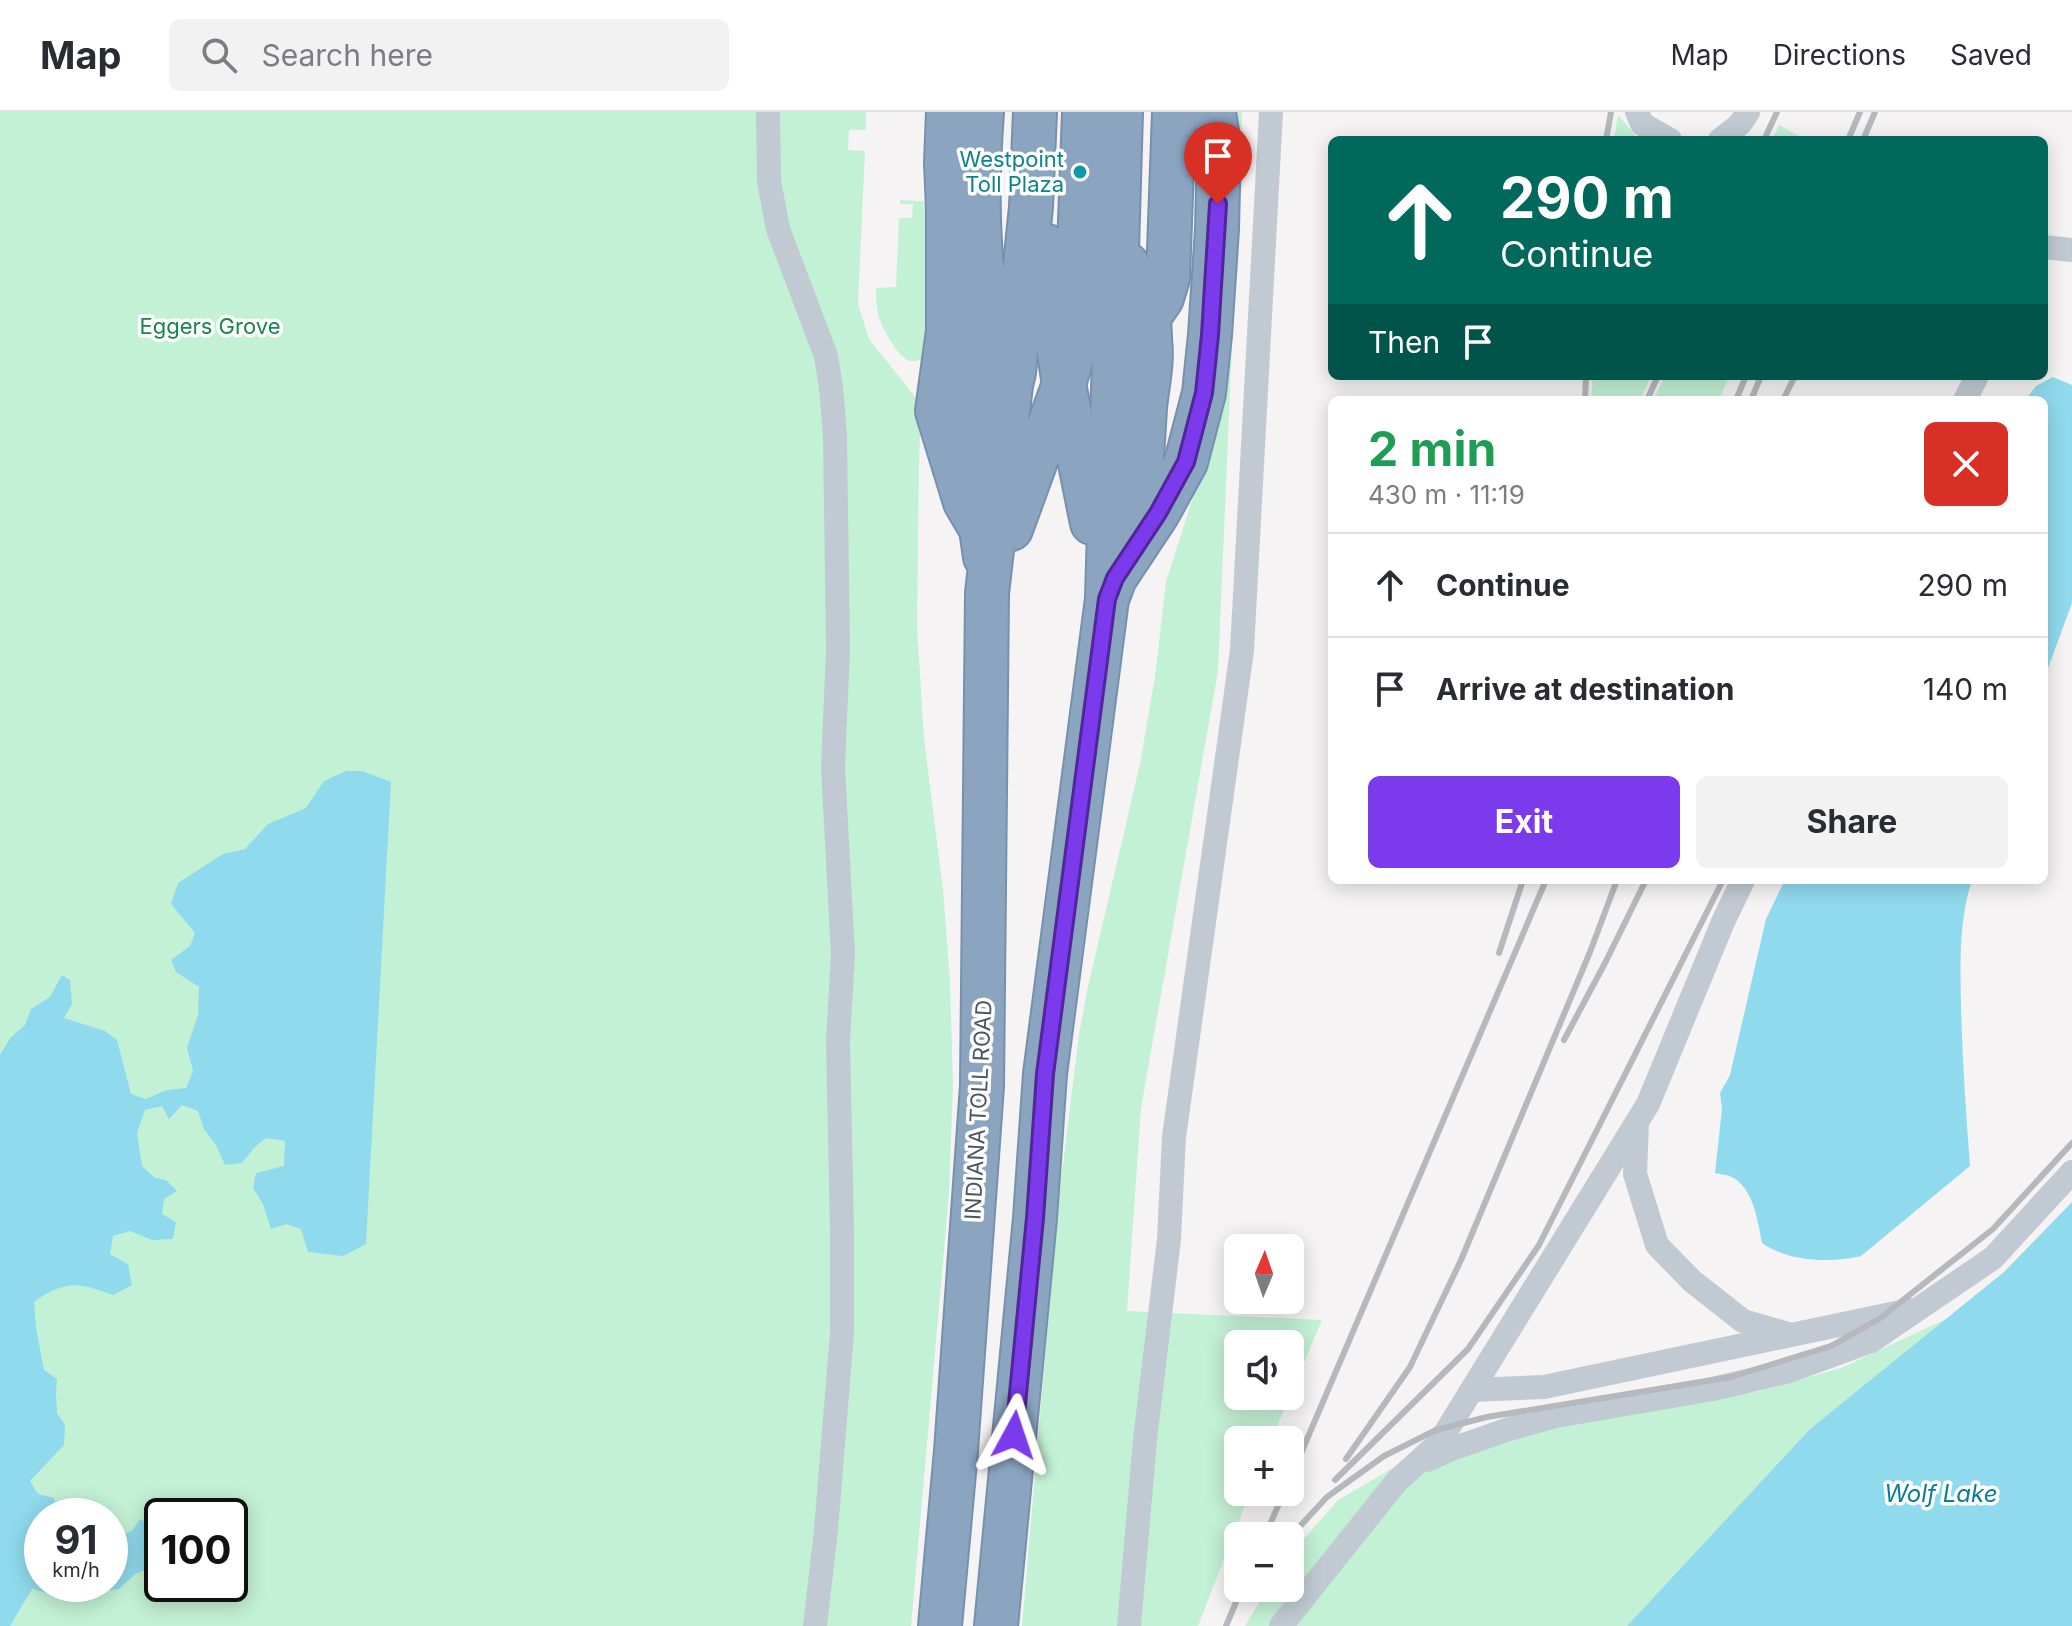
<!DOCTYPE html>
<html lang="en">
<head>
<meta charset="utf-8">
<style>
	:root { --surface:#fff; --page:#f2f2f3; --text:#2b2b33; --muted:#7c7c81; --line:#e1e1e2; --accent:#7c3aed }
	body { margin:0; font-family:Inter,sans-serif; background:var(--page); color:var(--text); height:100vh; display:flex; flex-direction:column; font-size:30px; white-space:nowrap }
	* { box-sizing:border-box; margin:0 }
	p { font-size:26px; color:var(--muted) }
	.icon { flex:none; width:44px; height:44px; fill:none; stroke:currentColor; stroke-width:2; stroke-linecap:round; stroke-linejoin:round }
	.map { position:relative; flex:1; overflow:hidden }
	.panel { position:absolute; left:1328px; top:284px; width:720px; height:488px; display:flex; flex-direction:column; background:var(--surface); border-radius:12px; box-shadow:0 4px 20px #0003 }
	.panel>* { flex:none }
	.banner { position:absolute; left:1328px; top:24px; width:720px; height:244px; border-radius:12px; box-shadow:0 4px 20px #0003; background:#00695c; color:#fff; overflow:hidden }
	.needle { width:52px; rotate:2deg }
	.fabs { position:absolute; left:1224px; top:1122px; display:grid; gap:16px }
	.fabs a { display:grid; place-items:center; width:80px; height:80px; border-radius:12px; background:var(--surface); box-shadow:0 4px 20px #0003; font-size:40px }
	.speed { position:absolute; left:24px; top:1386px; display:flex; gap:16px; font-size:40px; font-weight:700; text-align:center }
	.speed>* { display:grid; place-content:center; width:104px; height:104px; border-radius:50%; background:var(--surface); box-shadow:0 4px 20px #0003; line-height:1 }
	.speed small { font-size:20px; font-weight:400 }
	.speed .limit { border:4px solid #111; border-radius:12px; background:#fff; color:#111 }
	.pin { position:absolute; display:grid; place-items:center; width:68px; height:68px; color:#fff; margin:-82px -34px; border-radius:50% 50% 50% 0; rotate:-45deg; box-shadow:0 0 8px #0007 }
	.pin .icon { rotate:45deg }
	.me { position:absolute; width:88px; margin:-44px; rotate:5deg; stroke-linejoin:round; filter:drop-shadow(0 0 6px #0008) }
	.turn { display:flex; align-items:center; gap:28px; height:168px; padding:0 40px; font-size:36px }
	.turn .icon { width:104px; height:104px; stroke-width:2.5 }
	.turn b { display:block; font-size:56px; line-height:68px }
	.then { display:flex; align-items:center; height:76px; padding:0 40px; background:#0003; gap:16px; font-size:30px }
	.round { display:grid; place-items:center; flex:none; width:84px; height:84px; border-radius:12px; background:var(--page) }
	.summary { display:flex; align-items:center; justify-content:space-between; height:136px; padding:0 40px }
	h1 { font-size:48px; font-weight:700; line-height:60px; color:#1e9e55 }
	.button { display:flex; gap:16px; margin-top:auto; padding:16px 40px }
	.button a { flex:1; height:92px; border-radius:12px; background:var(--accent); color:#fff; font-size:32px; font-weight:700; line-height:92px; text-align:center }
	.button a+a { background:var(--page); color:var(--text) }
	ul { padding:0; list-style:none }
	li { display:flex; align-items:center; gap:24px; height:104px; padding:0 40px; border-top:2px solid var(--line) }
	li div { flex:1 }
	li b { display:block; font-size:30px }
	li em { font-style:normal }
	header { display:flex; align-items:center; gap:48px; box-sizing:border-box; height:112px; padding:0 40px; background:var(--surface); border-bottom:2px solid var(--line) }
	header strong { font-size:38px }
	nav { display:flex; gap:44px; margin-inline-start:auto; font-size:28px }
	.search { width:560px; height:72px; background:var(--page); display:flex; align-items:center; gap:20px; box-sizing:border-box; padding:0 28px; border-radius:12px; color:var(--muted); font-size:30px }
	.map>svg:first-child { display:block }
	.green { fill:#c3f1d5; fill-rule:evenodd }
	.water { fill:#90daee }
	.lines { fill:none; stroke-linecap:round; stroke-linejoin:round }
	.highway-casing { stroke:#7690ad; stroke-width:46 }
	.street { stroke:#c1cad2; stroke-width:24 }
	.highway { stroke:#8ba5c1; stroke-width:42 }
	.rail { stroke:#b5b8bd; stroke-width:6 }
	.route-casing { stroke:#51269a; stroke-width:20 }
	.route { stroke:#7c3aed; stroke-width:14 }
	.culture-dot { fill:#0f9aa8; stroke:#fff; stroke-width:3 }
	.labels { text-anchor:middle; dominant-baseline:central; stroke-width:7; stroke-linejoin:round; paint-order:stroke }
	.culture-label { font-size:22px; fill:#0d838f; stroke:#fff; text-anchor:end }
	.park-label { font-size:22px; fill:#17864f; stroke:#fff }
	.street-label { font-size:22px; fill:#4a5661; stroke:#fff }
	.water-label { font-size:24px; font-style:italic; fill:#0c7c9b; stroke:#fff }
</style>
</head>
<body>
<header>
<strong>Map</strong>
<div class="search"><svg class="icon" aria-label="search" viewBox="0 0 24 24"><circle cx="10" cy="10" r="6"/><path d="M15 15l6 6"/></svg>Search here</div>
<nav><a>Map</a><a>Directions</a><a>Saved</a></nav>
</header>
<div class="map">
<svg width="2072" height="1514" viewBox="0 0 2072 1514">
	<rect width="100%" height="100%" fill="#f5f3f3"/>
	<g class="green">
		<path d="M 0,0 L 866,0 L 866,18 L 849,18 L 848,38 L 865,39 L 858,192 L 869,227 L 921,292 L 919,352 L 917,514 L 924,626 L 943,778 L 950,869 L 953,974 L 949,1081 L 911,1514 L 0,1514 ZM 42,1404 L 110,1404 L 110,1472 L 42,1472 ZM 162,1404 L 230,1404 L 230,1472 L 162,1472 Z"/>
		<path d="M 1235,0 L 1242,0 L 1218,559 L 1141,996 L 1127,1199 L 1322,1208 L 1290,1283 L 1290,1232 L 1238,1232 L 1238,1284 L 1290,1284 L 1271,1328 L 1238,1328 L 1238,1380 L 1250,1380 L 1198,1514 L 1022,1514 L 1059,1084 L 1079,923 L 1087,879 L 1140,652 L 1155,565 L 1166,470 L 1223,291 Z"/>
		<path d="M 1618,3 L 1639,28 L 1614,28 Z"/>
		<path d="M 1779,13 L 1804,27 L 1805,28 L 1772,28 Z"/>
		<path d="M 900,88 L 934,90 L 926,232 L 922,247 C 918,248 914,250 910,249 C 897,245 881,214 878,202 C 876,193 876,185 876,176 L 896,175 L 899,106 L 912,106 L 913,92 L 900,92 Z"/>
		<path d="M 1593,264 L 1651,264 L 1640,288 L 1591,288 Z"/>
		<path d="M 1665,264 L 1729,264 L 1719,288 L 1653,288 Z"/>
		<path d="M 1948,1206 L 1810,1317 L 1627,1514 L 1290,1514 L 1410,1366 L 1541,1315 L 1759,1279 L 1841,1256 Z"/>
		<path d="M 1398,1353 L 1269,1514 L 1245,1514 L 1268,1476 L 1290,1476 L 1290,1443 L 1338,1388 Z"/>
	</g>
	<g class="water">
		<path d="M 2053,265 L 2072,273 L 2072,491 L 2044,567 L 2044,288 L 2025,288 L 2036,274 Z"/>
		<path d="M 346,659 L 362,659 L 391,670 L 366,1132 L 343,1144 L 308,1140 L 301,1117 L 286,1112 L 271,1117 L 263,1092 L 253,1076 L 256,1061 L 284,1054 L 285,1029 L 266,1026 L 254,1036 L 242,1051 L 225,1053 L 216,1033 L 204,1017 L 198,999 L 182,993 L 169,1007 L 162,994 L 145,998 L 137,1021 L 142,1054 L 155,1066 L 166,1068 L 177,1079 L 164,1087 L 162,1102 L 176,1110 L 173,1127 L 152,1128 L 130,1119 L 113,1124 L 110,1142 L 128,1152 L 132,1173 L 113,1183 C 78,1170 65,1168 34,1190 L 36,1216 L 44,1258 L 57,1267 L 56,1281 L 57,1301 L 65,1313 L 64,1333 L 30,1369 L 38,1382 L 54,1386 L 59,1404 L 42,1404 L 42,1472 L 110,1472 L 110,1427 L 132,1419 L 140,1407 L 149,1411 L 162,1410 L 162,1450 L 135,1462 L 119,1477 L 92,1480 L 67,1486 L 32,1477 L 10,1514 L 0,1514 L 0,943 L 11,925 L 25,913 L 31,897 L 50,885 L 62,863 L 70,868 L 72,892 L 64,906 L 105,919 L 117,928 L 131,982 L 146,987 L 167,978 L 186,976 L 193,959 L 187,936 L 198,903 L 199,875 L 176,860 L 171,848 L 190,834 L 195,821 L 171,792 L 178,771 L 223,742 L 245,737 L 268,712 L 306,696 L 324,669 Z"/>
		<path d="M 1785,768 L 1972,768 C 1959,807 1960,851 1961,892 C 1962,946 1966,1000 1970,1054 L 1861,1144 C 1830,1151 1789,1150 1762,1131 C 1758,1110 1754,1079 1734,1066 C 1728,1063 1720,1062 1715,1061 L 1722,997 L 1720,981 L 1730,963 L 1766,807 Z"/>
		<path d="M 2072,1090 L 2072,1514 L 1627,1514 L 1810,1317 L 2004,1160 Z"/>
	</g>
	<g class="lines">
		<g class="highway-casing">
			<g id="highway">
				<path d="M 948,0 L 946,51 L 948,96 L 948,219 L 937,299 L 965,390 L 981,417 L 985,445"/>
				<path d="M 982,0 C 976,81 976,167 999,245"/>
				<path d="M 1047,134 L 1046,163 L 1064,272 L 1092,411"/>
				<path d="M 1127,152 C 1123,189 1147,197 1150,228 C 1153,250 1147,274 1145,296 C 1142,340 1140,383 1137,427"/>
				<path d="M 1075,184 L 1078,164 L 1084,0"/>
				<path d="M 964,209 L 977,318 L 981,369"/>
				<path d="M 1150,226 L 1149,205 L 1162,186 L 1168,166 L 1174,0"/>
				<path d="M 1011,417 L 1064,272 L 1097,166 L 1098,149"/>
				<path d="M 1109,482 L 1115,466 L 1158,401 L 1186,350 L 1204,281 L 1210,223 L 1217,117 L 1219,33 L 1214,0"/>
				<path d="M 940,1514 L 956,1339 L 982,974 L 987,481 L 1011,273 L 1014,260 L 1031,95 L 1035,0"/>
				<path d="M 996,1514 L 1035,1106 L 1045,962 L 1107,487 L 1121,0"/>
			</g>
		</g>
		<g class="street">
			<path d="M 768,0 L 769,69 L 778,117 L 826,244 L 831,275 L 835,323 L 838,538 L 833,655 L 843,843 L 838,928 L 842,1120 L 842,1221 L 826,1418 L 815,1514"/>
			<path d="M 1637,0 L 1642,12 L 1670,28"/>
			<path d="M 1720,28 L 1740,12 L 1748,0"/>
			<path d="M 2044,135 L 2072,138"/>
			<path d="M 1965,288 L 1977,264"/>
			<path d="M 1637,1010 L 1635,1062 L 1657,1133 L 1692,1169 L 1743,1209 L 1788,1222"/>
			<path d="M 1472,1278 L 1544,1275 L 1910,1198"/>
			<path d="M 1427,1348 L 1449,1338 L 1509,1317 L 1556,1304 L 1713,1277 L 1789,1259 L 1871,1229 L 1993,1146 L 2072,1060"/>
			<path d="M 1129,1514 L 1145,1328 L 1169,1127 L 1174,1025 L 1242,538 L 1271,0"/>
			<path d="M 1281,1514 L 1397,1369 L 1439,1331 L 1648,992 L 1723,810 L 1743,768"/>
		</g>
		<use href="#highway" class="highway"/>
		<g class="rail">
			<path d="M 1606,28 L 1611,0"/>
			<path d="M 1764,28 L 1777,0"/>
			<path d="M 1848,28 L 1860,0"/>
			<path d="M 1863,28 L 1875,0"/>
			<path d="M 1585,288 L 1586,264"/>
			<path d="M 1647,288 L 1658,264"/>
			<path d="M 1736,288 L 1746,264"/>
			<path d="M 1751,288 L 1761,264"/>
			<path d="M 1783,288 L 1795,264"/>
			<path d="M 1499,841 L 1523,768"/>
			<path d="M 1564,928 L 1605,851 L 1646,768"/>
			<path d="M 1346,1347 L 1410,1255 L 1461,1148 L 1590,840 L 1617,768"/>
			<path d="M 1290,1367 L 1546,768"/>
			<path d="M 1335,1368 L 1468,1237 L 1539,1133 L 1723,768"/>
			<path d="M 1265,1424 L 1284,1380"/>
			<path d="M 1290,1425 L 1327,1385 L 1384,1344 L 1436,1318 L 1487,1305 L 1731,1265 L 1831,1234 L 1879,1207 L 1993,1117 L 2072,1031"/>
			<path d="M 1226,1514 L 1242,1476"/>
		</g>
	</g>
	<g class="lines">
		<g class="route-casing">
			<path id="route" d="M 1014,1323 L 1035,1106 L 1045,962 L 1107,487 L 1115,466 L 1158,401 L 1186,350 L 1204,281 L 1210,223 L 1218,92"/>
		</g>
		<use href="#route" class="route"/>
	</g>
	<circle class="culture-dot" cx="1080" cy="60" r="8"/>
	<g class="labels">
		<g class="culture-label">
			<text x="1064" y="47">Westpoint<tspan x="1064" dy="25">Toll Plaza</tspan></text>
		</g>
		<g class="park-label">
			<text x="210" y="214">Eggers Grove</text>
		</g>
		<g class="street-label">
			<text transform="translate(978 998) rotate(-87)">INDIANA TOLL ROAD</text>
		</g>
		<g class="water-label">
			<text x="1941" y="1381">Wolf Lake</text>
		</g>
	</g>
</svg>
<div class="fabs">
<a><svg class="needle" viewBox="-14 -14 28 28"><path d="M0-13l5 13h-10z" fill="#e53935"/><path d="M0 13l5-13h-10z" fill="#7c7c81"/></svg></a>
<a><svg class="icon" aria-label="sound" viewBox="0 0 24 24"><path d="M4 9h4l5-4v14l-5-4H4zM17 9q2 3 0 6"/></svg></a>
<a>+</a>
<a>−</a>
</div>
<div class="speed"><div>91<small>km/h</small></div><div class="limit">100</div></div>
<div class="pin" style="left:1218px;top:92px;background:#d93025"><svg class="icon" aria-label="arrive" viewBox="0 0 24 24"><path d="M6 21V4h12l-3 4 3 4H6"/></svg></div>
<svg class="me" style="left:1014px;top:1323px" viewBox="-20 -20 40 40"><path d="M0-17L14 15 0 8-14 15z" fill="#7c3aed" stroke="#fff" stroke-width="4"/></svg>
<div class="banner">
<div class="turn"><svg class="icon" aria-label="ahead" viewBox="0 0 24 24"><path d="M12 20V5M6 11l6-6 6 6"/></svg><div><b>290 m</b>Continue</div></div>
<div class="then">Then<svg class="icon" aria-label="arrive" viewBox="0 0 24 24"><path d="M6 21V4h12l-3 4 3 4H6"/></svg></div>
</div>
<section class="panel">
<div class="summary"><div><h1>2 min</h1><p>430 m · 11:19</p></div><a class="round" style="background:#d93025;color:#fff"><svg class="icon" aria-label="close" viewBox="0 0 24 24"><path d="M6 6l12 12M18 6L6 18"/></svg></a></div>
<ul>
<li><svg class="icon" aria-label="ahead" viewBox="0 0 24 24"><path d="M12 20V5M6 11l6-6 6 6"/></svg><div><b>Continue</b></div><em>290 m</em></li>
<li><svg class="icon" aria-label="arrive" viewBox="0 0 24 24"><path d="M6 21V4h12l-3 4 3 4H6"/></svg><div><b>Arrive at destination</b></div><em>140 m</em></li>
</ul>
<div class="button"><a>Exit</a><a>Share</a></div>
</section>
</div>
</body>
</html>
